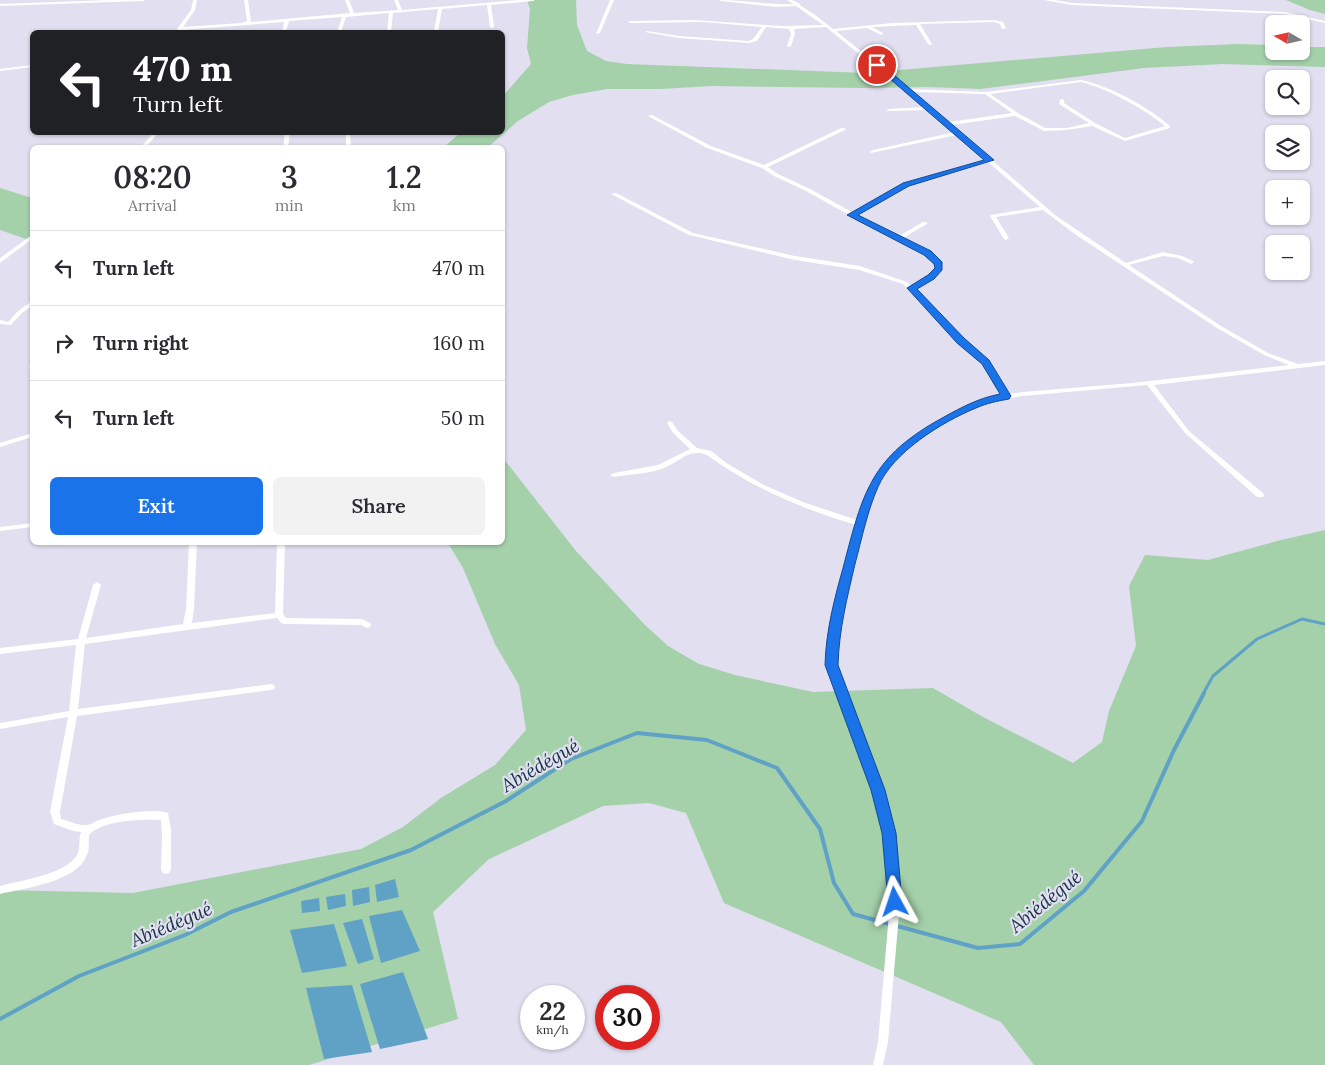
<!DOCTYPE html>
<html lang="en">
<head>
<meta charset="utf-8">
<style>
	:root { --surface:#fff; --page:#f2f2f3; --text:#2b2b33; --muted:#7c7c81; --line:#e1e1e2; --accent:#1a73e8 }
	body { margin:0; font-family:Lora,serif; background:var(--page); color:var(--text); height:100vh; display:flex; flex-direction:column; font-size:19px; white-space:nowrap }
	* { box-sizing:border-box; margin:0 }
	p { font-size:16px; color:var(--muted) }
	.icon { flex:none; width:28px; height:28px; fill:none; stroke:currentColor; stroke-width:2; stroke-linecap:round; stroke-linejoin:round }
	.map { position:relative; flex:1; overflow:hidden }
	.panel { position:absolute; left:30px; top:145px; width:475px; height:400px; display:flex; flex-direction:column; background:var(--surface); border-radius:8px; box-shadow:0 1px 4px #0004 }
	.panel>* { flex:none }
	.top-card { position:absolute; left:30px; top:30px; width:475px; height:105px; border-radius:8px; box-shadow:0 1px 4px #0004; background:#202124; color:#fff; overflow:hidden }
	.needle { width:32px; rotate:279deg }
	.fabs { position:absolute; left:1265px; top:15px; display:grid; gap:10px }
	.fabs a { display:grid; place-items:center; width:45px; height:45px; border-radius:8px; background:var(--surface); box-shadow:0 1px 4px #0004; font-size:25px }
	.speed { position:absolute; left:520px; top:985px; display:flex; gap:10px; font-size:25px; font-weight:700; text-align:center }
	.speed>* { display:grid; place-content:center; width:65px; height:65px; border-radius:50%; background:var(--surface); box-shadow:0 1px 4px #0004; line-height:1 }
	.speed small { font-size:12px; font-weight:400 }
	.speed .limit { border:8px solid #d22; background:#fff; color:#111 }
	.pin { position:absolute; display:grid; place-items:center; width:42px; height:42px; color:#fff; margin:-21px; border:2px solid #fff; border-radius:50%; box-shadow:0 1px 5px #0007 }
	.me { position:absolute; width:55px; margin:-28px; rotate:355deg; stroke-linejoin:round; filter:drop-shadow(0 0 4px #0008) }
	.turn { display:flex; align-items:center; gap:18px; height:105px; padding:0 20px; font-size:22px }
	.turn .icon { width:65px; height:65px; stroke-width:2.5 }
	.turn b { display:block; font-size:35px; line-height:42px }
	.eta { display:flex; justify-content:space-evenly; align-items:center; height:85px; text-align:center }
	.eta b { font-size:30px; font-weight:600; line-height:35px }
	.primary-button { display:flex; gap:10px; margin-top:auto; padding:10px 20px }
	.primary-button a { flex:1; height:58px; border-radius:8px; background:var(--accent); color:#fff; font-size:20px; font-weight:600; line-height:58px; text-align:center }
	.primary-button a+a { background:var(--page); color:var(--text) }
	ul { padding:0; list-style:none }
	li { display:flex; align-items:center; gap:15px; height:75px; padding:0 20px; border-top:1px solid var(--line) }
	li div { flex:1 }
	li b { display:block; font-size:19px }
	li em { font-style:normal }
	.map>svg:first-child { display:block }
	.green { fill:#a4d0aa }
	.water { fill:#60a1c6 }
	.lines { fill:none; stroke-linecap:round; stroke-linejoin:round }
	.stream-far1 { stroke:#60a1c6; stroke-width:3 }
	.stream { stroke:#60a1c6; stroke-width:4 }
	.minor { fill:#fff; fill-rule:evenodd }
	.route { fill:#1a73e8; stroke:#114b97 }
	.labels { text-anchor:middle; dominant-baseline:central; stroke-width:4.5; stroke-linejoin:round; paint-order:stroke }
	.near-water-label { font-size:19px; font-style:italic; fill:#163444; stroke:#e1dff0 }
</style>
</head>
<body>
<div class="map">
<svg width="1325" height="1065" viewBox="0 0 1325 1065">
	<rect width="100%" height="100%" fill="#e1dff0"/>
	<g class="green">
		<path d="M 527,0 L 576,0 L 577,25 L 587,51 L 606,61 L 627,64 L 865,73 L 1167,47 L 1238,44 L 1274,45 L 1274,51 L 1301,51 L 1301,47 L 1325,47 L 1325,67 L 1223,64 L 1144,68 L 980,89 L 928,87 L 864,88 L 712,86 L 661,89 L 607,89 L 573,95 L 549,102 L 518,121 L 488,147 L 443,148 L 460,133 L 502,132 L 503,96 L 531,64 L 527,48 L 530,9 Z"/>
		<path d="M 1286,0 L 1325,0 L 1325,14 L 1310,10 Z"/>
		<path d="M 0,188 L 32,198 L 32,241 L 0,230 Z"/>
		<path d="M 503,458 L 576,551 L 644,624 L 668,646 L 699,664 L 735,675 L 813,692 L 933,688 L 983,717 L 1073,763 L 1102,742 L 1109,711 L 1136,646 L 1129,586 L 1145,555 L 1208,560 L 1277,541 L 1325,530 L 1325,1065 L 1034,1065 L 1001,1022 L 724,903 L 686,813 L 649,803 L 603,806 L 489,859 L 433,912 L 458,1019 L 309,1065 L 0,1065 L 0,890 L 133,893 L 361,849 L 403,827 L 441,798 L 495,765 L 526,730 L 519,685 L 495,644 L 463,568 L 448,543 L 502,542 Z"/>
	</g>
	<g class="water">
		<path d="M 395,879 L 399,897 L 377,902 L 375,885 Z"/>
		<path d="M 369,887 L 370,902 L 353,906 L 352,890 Z"/>
		<path d="M 345,894 L 346,906 L 328,910 L 326,897 Z"/>
		<path d="M 319,898 L 320,911 L 302,913 L 301,901 Z"/>
		<path d="M 402,910 L 420,951 L 381,963 L 369,916 Z"/>
		<path d="M 362,919 L 374,959 L 358,964 L 343,923 Z"/>
		<path d="M 334,924 L 347,966 L 302,973 L 290,930 Z"/>
		<path d="M 403,972 L 428,1039 L 380,1049 L 360,984 Z"/>
		<path d="M 352,985 L 372,1052 L 324,1059 L 306,988 Z"/>
	</g>
	<g class="lines">
		<path class="stream-far1" d="M 1203,694 L 1213,676 L 1257,639 L 1302,619 L 1325,624"/>
		<path class="stream" d="M 0,1019 L 79,976 L 185,935 L 231,912 L 411,850 L 506,801 L 571,759 L 637,733 L 707,740 L 777,768 L 820,829 L 834,883 L 853,914 L 978,948 L 1020,944 L 1084,891 L 1142,821 L 1174,750 L 1204,693"/>
		<g class="minor">
			<path d="M 108,0 L 145,0 L 143,1 L 0,6 L 0,4 Z"/>
			<path d="M 193,0 L 197,0 L 195,10 L 183,27 L 241,23 L 247,21 L 244,0 L 248,0 L 251,22 L 350,13 L 345,0 L 349,0 L 354,13 L 398,10 L 394,0 L 398,0 L 402,10 L 518,0 L 535,0 L 533,1 L 491,5 L 494,27 L 492,28 L 490,27 L 487,5 L 442,9 L 438,32 L 434,32 L 438,9 L 393,13 L 391,32 L 387,32 L 389,13 L 346,17 L 341,32 L 337,32 L 342,17 L 289,21 L 286,32 L 282,32 L 284,22 L 181,30 L 180,32 L 176,32 L 177,29 L 191,10 Z"/>
			<path d="M 610,0 L 614,0 L 600,33 L 596,34 Z"/>
			<path d="M 719,0 C 744,0 768,5 793,4 L 787,0 L 792,0 L 800,4 L 801,6 L 814,14 L 833,29 L 892,23 L 994,20 L 1003,22 L 1006,28 L 1004,29 L 1002,29 L 1000,24 L 994,22 L 920,24 L 932,44 L 930,45 L 928,44 L 916,25 L 872,27 L 883,33 L 883,34 L 881,35 L 867,28 L 836,31 L 908,89 L 986,92 L 1081,80 C 1110,86 1147,106 1170,126 L 1170,128 L 1125,141 L 1092,126 L 1067,130 L 1044,131 L 1015,116 L 952,125 L 1055,215 L 1126,263 L 1163,252 L 1182,256 L 1193,261 L 1194,262 L 1191,264 L 1178,258 L 1163,256 L 1129,265 L 1221,326 L 1268,353 L 1298,364 L 1325,361 L 1325,365 L 1154,385 L 1189,431 L 1263,493 L 1264,495 L 1263,497 L 1257,497 L 1185,433 L 1147,385 L 1023,396 L 993,401 L 974,407 L 925,433 L 895,459 L 876,485 L 865,518 L 842,612 L 836,644 L 835,665 L 883,790 L 894,833 L 900,902 L 888,1042 L 883,1065 L 873,1065 L 878,1042 L 890,902 L 884,833 L 873,790 L 827,665 C 829,618 844,571 856,525 C 802,509 752,488 707,455 C 688,448 680,462 664,468 C 649,474 630,474 614,477 L 610,475 L 614,473 L 658,465 L 690,449 L 673,433 L 667,423 L 670,421 L 672,422 L 678,431 L 697,448 L 711,451 L 728,464 L 764,485 L 803,502 L 857,520 L 869,485 L 891,455 L 921,431 L 970,405 L 990,398 L 1002,395 L 983,363 L 958,342 L 946,326 L 903,284 L 859,270 L 795,260 L 689,235 L 611,194 L 616,193 L 693,233 L 795,256 L 860,266 L 907,282 L 911,286 L 929,276 L 936,269 L 936,264 L 926,254 L 897,239 L 883,234 L 806,191 L 774,176 L 762,168 L 707,148 L 648,116 L 652,115 L 711,146 L 764,165 L 841,128 L 845,128 L 845,130 L 768,167 L 778,174 L 810,189 L 852,212 L 904,183 L 986,160 L 957,135 L 871,153 L 870,152 L 873,150 L 955,132 L 928,110 L 887,111 L 887,110 L 889,109 L 924,107 L 826,27 L 794,29 L 795,34 L 791,46 L 789,47 L 787,46 L 791,34 L 789,29 L 766,27 L 757,41 L 749,43 L 679,38 L 645,32 L 647,31 L 679,36 L 749,41 L 753,39 L 762,27 L 703,22 L 639,23 L 630,23 L 628,22 L 630,21 L 694,20 L 781,26 L 823,25 L 796,6 L 776,7 L 721,1 ZM 1081,82 C 1106,88 1145,109 1165,126 L 1125,138 L 1095,123 L 1064,103 L 1064,100 L 1062,99 L 1060,100 L 1059,104 L 1089,123 L 1067,128 L 1045,128 L 1018,113 L 990,94 ZM 912,92 L 985,94 L 1012,113 L 949,122 ZM 988,162 L 1040,207 L 991,215 L 990,216 L 1004,239 L 1006,240 L 1009,238 L 996,217 L 1043,210 L 1076,235 L 1217,328 L 1264,355 L 1289,365 L 1132,383 L 1023,392 L 1008,394 L 988,361 L 962,340 L 950,324 L 914,289 L 933,278 L 942,269 C 942,254 915,244 903,238 L 927,224 L 927,222 L 923,222 L 899,236 L 887,232 L 856,214 L 908,185 Z"/>
			<path d="M 1044,0 L 1054,0 L 1072,3 L 1285,12 L 1325,21 L 1325,23 L 1285,14 L 1072,5 Z"/>
			<path d="M 32,65 L 32,67 L 0,71 L 0,69 Z"/>
			<path d="M 154,132 L 159,132 L 145,148 L 140,148 Z"/>
			<path d="M 285,132 L 290,132 L 288,148 L 283,148 Z"/>
			<path d="M 346,132 L 350,132 L 351,148 L 346,148 Z"/>
			<path d="M 32,235 L 32,239 L 0,263 L 0,258 Z"/>
			<path d="M 32,301 L 32,306 L 22,313 L 11,325 L 0,324 L 0,320 L 8,322 L 18,311 Z"/>
			<path d="M 32,364 L 32,370 L 29,368 L 30,365 Z"/>
			<path d="M 32,433 L 32,437 L 0,447 L 0,443 Z"/>
			<path d="M 32,523 L 32,527 L 0,531 L 0,527 Z"/>
			<path d="M 189,542 L 197,542 L 194,609 L 192,623 L 275,613 L 277,542 L 285,542 L 283,614 L 286,618 L 362,619 L 370,623 L 371,625 L 370,627 L 367,628 L 361,625 L 284,624 L 281,623 L 277,618 L 85,644 L 78,709 L 271,684 L 274,685 L 275,687 L 274,689 L 271,690 L 77,716 L 60,812 L 61,819 C 69,821 79,826 88,825 C 92,824 97,820 102,819 C 118,814 153,808 168,813 L 171,829 L 171,870 L 169,873 L 166,874 L 163,873 L 161,870 L 162,836 L 161,820 C 141,819 103,820 89,835 C 88,842 90,848 87,855 C 77,882 25,888 0,894 L 0,886 C 21,880 65,875 77,855 C 81,848 78,840 81,832 L 73,831 L 54,824 L 50,812 L 68,717 L 0,729 L 0,723 L 69,711 L 76,645 L 0,654 L 0,648 L 78,639 L 93,585 L 97,582 L 101,585 L 86,638 L 183,624 L 186,609 Z"/>
		</g>
	</g>
	<path class="route" d="M 875,63 L 880,63 L 994,160 L 909,186 L 858,215 L 931,251 L 942,262 L 942,270 L 934,279 L 917,289 L 964,338 L 989,360 L 1011,396 L 1009,399 C 998,401 987,403 976,408 C 942,422 893,452 878,487 C 867,512 862,538 855,564 C 847,598 839,630 838,665 L 885,790 L 896,833 L 902,902 L 900,907 L 895,909 L 890,907 L 888,902 L 882,833 L 871,790 L 825,665 C 826,631 834,600 843,568 C 863,492 870,457 944,417 C 962,407 979,398 1000,394 L 982,364 L 957,343 L 907,288 L 928,275 L 935,268 L 934,264 L 924,255 L 847,215 L 903,183 L 984,160 L 875,66 Z"/>
	<g class="labels">
		<g class="near-water-label">
			<text transform="translate(540 765) rotate(-30)">Abiédégué</text>
			<text transform="translate(1045 901) rotate(-39)">Abiédégué</text>
			<text transform="translate(171 924) rotate(-23)">Abiédégué</text>
		</g>
	</g>
</svg>
<div class="fabs">
<a><svg class="needle" viewBox="-14 -14 28 28"><path d="M0-13l5 13h-10z" fill="#e53935"/><path d="M0 13l5-13h-10z" fill="#7c7c81"/></svg></a>
<a><svg class="icon" aria-label="search" viewBox="0 0 24 24"><circle cx="10" cy="10" r="6"/><path d="M15 15l6 6"/></svg></a>
<a><svg class="icon" aria-label="layers" viewBox="0 0 24 24"><path d="M12 4l9 5-9 5-9-5zM3 14l9 5 9-5"/></svg></a>
<a>+</a>
<a>−</a>
</div>
<div class="speed"><div>22<small>km/h</small></div><div class="limit">30</div></div>
<div class="pin" style="left:877px;top:65px;background:#d93025"><svg class="icon" aria-label="arrive" viewBox="0 0 24 24"><path d="M6 21V4h12l-3 4 3 4H6"/></svg></div>
<svg class="me" style="left:895px;top:902px" viewBox="-20 -20 40 40"><path d="M0-17L14 15 0 8-14 15z" fill="#1a73e8" stroke="#fff" stroke-width="4"/></svg>
<div class="top-card">
<div class="turn"><svg class="icon" aria-label="left" viewBox="0 0 24 24"><path d="M17 20v-9H6M10 6l-5 5 5 5"/></svg><div><b>470 m</b>Turn left</div></div>
</div>
<section class="panel">
<div class="eta">
<div><b>08:20</b><p>Arrival</p></div>
<div><b>3</b><p>min</p></div>
<div><b>1.2</b><p>km</p></div>
</div>
<ul>
<li><svg class="icon" aria-label="left" viewBox="0 0 24 24"><path d="M17 20v-9H6M10 6l-5 5 5 5"/></svg><div><b>Turn left</b></div><em>470 m</em></li>
<li><svg class="icon" aria-label="right" viewBox="0 0 24 24"><path d="M7 20v-9h11M14 6l5 5-5 5"/></svg><div><b>Turn right</b></div><em>160 m</em></li>
<li><svg class="icon" aria-label="left" viewBox="0 0 24 24"><path d="M17 20v-9H6M10 6l-5 5 5 5"/></svg><div><b>Turn left</b></div><em>50 m</em></li>
</ul>
<div class="primary-button"><a>Exit</a><a>Share</a></div>
</section>
</div>
</body>
</html>
